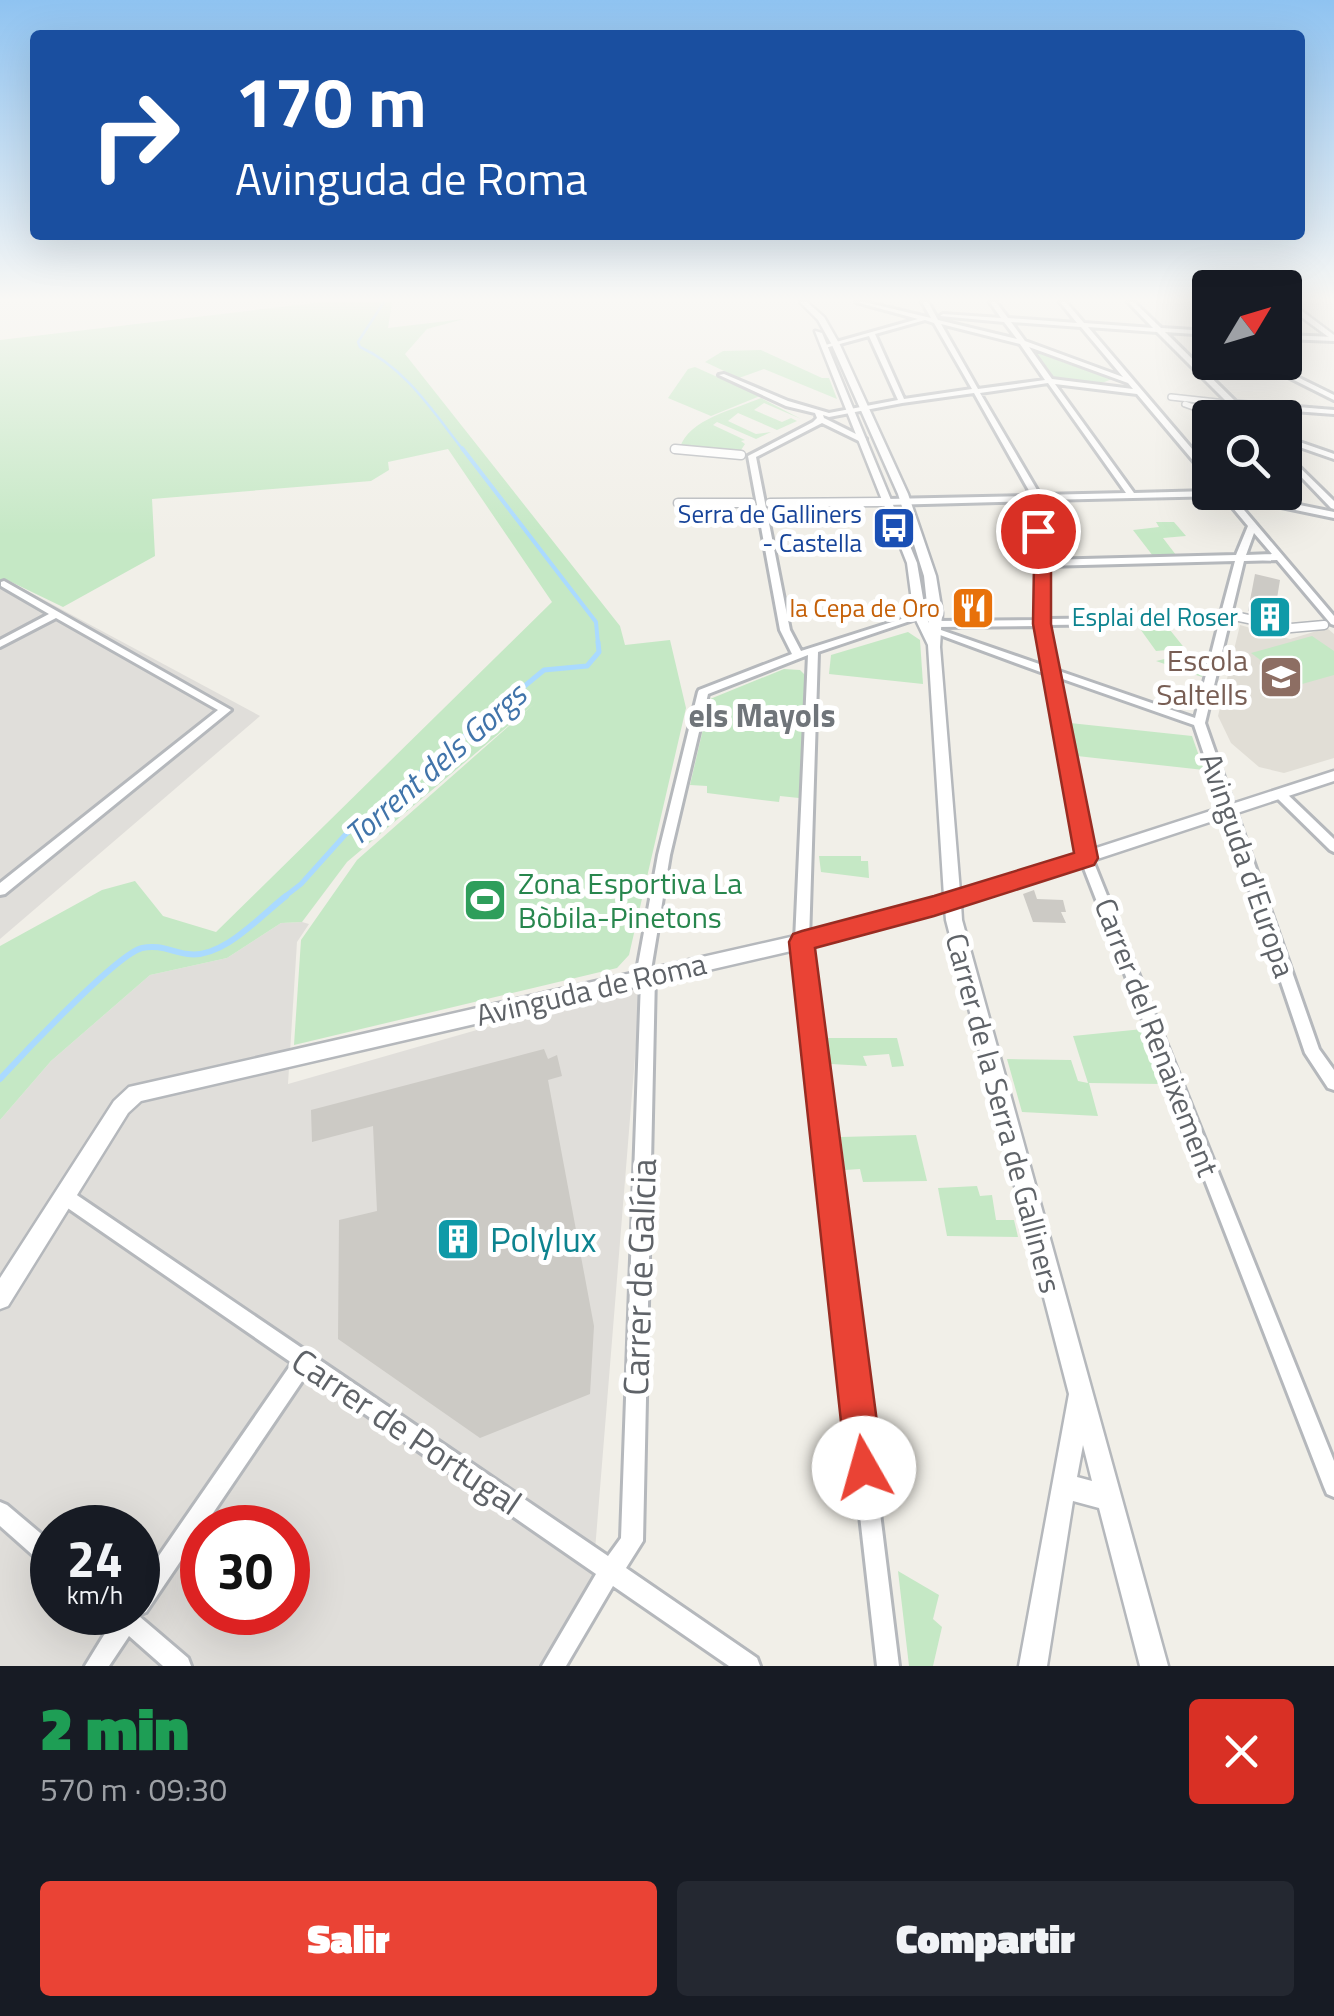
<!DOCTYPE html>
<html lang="es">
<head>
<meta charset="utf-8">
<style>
	:root { --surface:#171b24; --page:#242831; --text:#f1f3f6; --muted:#9ea1a6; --accent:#ea4335 }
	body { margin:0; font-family:"Titillium Web",sans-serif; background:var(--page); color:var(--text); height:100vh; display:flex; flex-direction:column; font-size:38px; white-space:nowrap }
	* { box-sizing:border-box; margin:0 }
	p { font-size:32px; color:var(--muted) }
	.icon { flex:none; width:55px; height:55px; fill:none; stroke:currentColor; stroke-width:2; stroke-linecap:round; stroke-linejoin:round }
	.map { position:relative; height:1666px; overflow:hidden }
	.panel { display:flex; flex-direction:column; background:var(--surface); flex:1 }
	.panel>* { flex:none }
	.guide { position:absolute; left:30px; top:30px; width:1275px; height:210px; border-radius:10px; box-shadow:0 10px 40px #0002; background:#1a4fa0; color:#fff; overflow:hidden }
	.needle { width:65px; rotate:52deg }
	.controls { position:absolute; left:1192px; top:270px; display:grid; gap:20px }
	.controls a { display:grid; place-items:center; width:110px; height:110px; border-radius:10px; background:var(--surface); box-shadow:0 10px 40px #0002; font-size:50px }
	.speed { position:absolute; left:30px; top:1505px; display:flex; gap:20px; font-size:50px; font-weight:700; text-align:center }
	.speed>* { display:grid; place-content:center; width:130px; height:130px; border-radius:50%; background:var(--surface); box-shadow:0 10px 40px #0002; line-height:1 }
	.speed small { font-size:25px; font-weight:400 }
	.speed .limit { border:15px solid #d22; background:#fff; color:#111 }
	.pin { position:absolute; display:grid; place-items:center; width:85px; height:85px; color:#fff; margin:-42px; border:5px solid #fff; border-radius:50%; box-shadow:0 2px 10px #0007 }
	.me { position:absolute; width:110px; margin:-55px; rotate:353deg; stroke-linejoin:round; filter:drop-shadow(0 0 8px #0008) }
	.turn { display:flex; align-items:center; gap:35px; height:210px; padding:0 40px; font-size:45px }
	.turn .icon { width:130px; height:130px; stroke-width:2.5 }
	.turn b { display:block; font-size:70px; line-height:85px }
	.round { display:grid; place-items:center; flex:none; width:105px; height:105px; border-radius:10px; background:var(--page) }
	.summary { display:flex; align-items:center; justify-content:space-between; height:170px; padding:0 40px }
	h1 { font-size:60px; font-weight:800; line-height:75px; color:#1e9e55 }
	.primary-button { display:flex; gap:20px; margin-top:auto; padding:20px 40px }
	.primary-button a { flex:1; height:115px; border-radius:10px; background:var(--accent); color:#fff; font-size:40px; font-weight:800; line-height:115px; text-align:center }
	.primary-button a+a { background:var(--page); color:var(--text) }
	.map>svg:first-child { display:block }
	.industrial { fill:#e0deda; fill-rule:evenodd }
	.education { fill:#e1ded6 }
	.green { fill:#c5e8c5 }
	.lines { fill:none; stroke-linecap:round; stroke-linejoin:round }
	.stream-far3 { stroke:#aadaff; stroke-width:2.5 }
	.stream-far2 { stroke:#aadaff; stroke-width:4 }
	.stream-far1 { stroke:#aadaff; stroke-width:5 }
	.stream { stroke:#aadaff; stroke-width:6 }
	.building { fill:#cccac5 }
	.pedestrian-far1-casing { stroke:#b5b8bc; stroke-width:8 }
	.pedestrian-casing { stroke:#b5b8bc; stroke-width:11 }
	.minor-casing { stroke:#b5b8bc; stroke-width:6 }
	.tertiary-casing { stroke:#b5b8bc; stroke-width:5 }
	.pedestrian-far1 { stroke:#fff; stroke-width:5 }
	.pedestrian { stroke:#fff; stroke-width:8 }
	.minor { fill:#fff; fill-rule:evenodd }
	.tertiary { fill:#fff; fill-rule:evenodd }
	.route { fill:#ea4335; stroke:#982c22; stroke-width:2.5 }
	.labels { text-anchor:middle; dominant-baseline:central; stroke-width:10; stroke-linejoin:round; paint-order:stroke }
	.far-transit-label { font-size:25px; fill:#164399; stroke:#fff; text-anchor:end }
	.far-food-label { font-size:25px; fill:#c56008; stroke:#fff; text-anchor:end }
	.far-culture-label { font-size:25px; fill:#0d838f; stroke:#fff; text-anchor:end }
	.education-label { font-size:30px; fill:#785e54; stroke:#fff; text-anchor:end }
	.street-label { font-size:30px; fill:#5f6368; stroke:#fff }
	.leisure-label { font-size:30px; fill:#27864d; stroke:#fff; text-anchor:start }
	.neighbourhood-label { font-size:32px; font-weight:bold; fill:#70757a; stroke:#fff }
	.water-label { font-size:32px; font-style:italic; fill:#4174aa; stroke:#fff }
	.near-culture-label { font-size:35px; fill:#0d838f; stroke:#fff; text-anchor:start }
	.near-street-label { font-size:35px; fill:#5f6368; stroke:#fff }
</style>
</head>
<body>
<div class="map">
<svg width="1334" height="1666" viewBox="0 0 1334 1666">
	<rect width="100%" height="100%" fill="#f1efe8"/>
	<g class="industrial">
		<path d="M 5,579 L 260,716 L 0,939 L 0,581 Z"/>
		<path d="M 302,922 L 309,924 L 297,942 L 288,1084 L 641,983 L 593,1575 L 541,1666 L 0,1666 L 0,1120 L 51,1061 L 150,975 L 227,958 L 281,923 ZM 52,1528 L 138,1528 L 138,1612 L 52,1612 ZM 202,1528 L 288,1528 L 288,1612 L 202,1612 Z"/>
	</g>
	<path class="education" d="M 1240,625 L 1290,639 L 1327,628 L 1334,634 L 1334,758 L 1284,773 L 1259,767 L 1231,743 L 1218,716 Z"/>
	<g class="green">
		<path d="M 323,302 L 392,302 L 388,328 L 464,319 L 427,329 L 405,354 L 620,626 L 625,645 L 670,640 L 686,708 L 629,955 L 617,968 L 294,1045 L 301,940 L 357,860 L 535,703 L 347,862 L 302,922 L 281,923 L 227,958 L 150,975 L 51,1061 L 0,1120 L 0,946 L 102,890 L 135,881 L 163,916 L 216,932 L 552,602 L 448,449 L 388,462 L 389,470 L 371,481 L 152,499 L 155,556 L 63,607 L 5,579 L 0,581 L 0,340 Z"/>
		<path d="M 761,350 L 822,378 L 829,378 L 837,399 L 764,369 L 739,378 L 705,362 L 723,351 Z"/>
		<path d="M 1039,353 L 1044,354 L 1112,379 L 1102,383 L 1109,386 L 1054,378 L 1036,355 Z"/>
		<path d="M 695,367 L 760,396 L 711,416 L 668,398 L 688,369 Z"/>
		<path d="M 761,398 L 801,419 L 764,403 L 754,410 L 782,422 L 791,418 L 797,421 L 777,430 L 738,413 L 728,421 L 756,434 L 771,432 L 756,439 L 717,422 L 713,425 L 745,440 L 741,441 L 745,444 L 739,453 L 680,448 C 688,419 736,409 761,398 Z"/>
		<path d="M 1156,522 L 1174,522 L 1186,536 L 1163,538 L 1176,555 L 1153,556 L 1133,530 L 1159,527 Z"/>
		<path d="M 1166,625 L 1190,655 L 1207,654 L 1202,677 L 1156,661 L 1182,655 L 1179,649 L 1156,651 L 1138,626 Z"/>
		<path d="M 908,632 L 920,640 L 923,684 L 829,674 L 831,655 Z"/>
		<path d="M 1312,636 L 1334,651 L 1334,675 L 1295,686 L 1251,653 Z"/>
		<path d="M 784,669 L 800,670 L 808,678 L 799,798 L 780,796 L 779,802 L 707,793 L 707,786 L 690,785 L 710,699 Z"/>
		<path d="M 1070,723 L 1192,736 L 1204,770 L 1077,756 Z"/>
		<path d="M 819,856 L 861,856 L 861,861 L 868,861 L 869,878 L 821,872 Z"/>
		<path d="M 1143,1029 L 1162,1084 L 1089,1083 L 1098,1116 L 1022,1112 L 1007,1059 L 1071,1060 L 1078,1081 L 1088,1083 L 1073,1036 Z"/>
		<path d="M 823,1038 L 897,1038 L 904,1066 L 892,1067 L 889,1054 L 863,1056 L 867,1066 L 831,1064 Z"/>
		<path d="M 916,1135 L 927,1181 L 863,1182 L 860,1169 L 845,1170 L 841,1137 Z"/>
		<path d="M 977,1186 L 980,1196 L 992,1195 L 996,1220 L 1014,1220 L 1018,1237 L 947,1236 L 938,1188 Z"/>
		<path d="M 898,1571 L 939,1595 L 933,1619 L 942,1627 L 933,1666 L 909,1666 Z"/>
	</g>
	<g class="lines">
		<path class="stream-far3" d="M 384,302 L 358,342 L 360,347 C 405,367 434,413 464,451"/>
		<path class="stream-far2" d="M 462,448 L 596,622 L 598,644"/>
		<path class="stream-far1" d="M 283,898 L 301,884 L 345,835 L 544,670 L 587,666 L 599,652 L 598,642"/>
		<path class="stream" d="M 0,1079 C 22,1055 117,954 142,948 C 160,944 172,952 188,954 C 223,959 260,916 286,896"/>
	</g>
	<g class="building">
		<path d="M 1255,574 L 1280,580 L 1274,617 L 1248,611 Z"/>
		<path d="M 1034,890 L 1037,899 L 1063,900 L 1066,912 L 1061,912 L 1066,923 L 1033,922 L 1023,894 Z"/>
		<path d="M 544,1049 L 548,1059 L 557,1055 L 562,1076 L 548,1080 L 594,1326 L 590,1394 L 480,1438 L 338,1339 L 339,1220 L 377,1211 L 373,1126 L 312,1142 L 311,1110 Z"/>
	</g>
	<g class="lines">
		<g class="pedestrian-far1-casing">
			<g id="pedestrian-far1">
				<path d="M 1171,397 L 1235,404"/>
				<path d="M 1185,404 L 1224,418"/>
				<path d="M 675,449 L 694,451"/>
			</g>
		</g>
		<g class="pedestrian-casing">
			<g id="pedestrian">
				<path d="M 675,449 L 741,455"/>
				<path d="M 678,503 L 751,503"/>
				<path d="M 770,503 L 883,502"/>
				<path d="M 1239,617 L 1291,628 L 1324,625"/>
			</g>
		</g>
		<g class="minor-casing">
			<g id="minor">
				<path d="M 856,302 L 864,302 L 931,318 L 922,302 L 928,302 L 938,320 L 1017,339 L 1004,322 L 940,316 L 943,314 L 1001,318 L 990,302 L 996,302 L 1008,318 L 1077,323 L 1060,302 L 1066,302 L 1084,323 L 1153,328 L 1128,302 L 1134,302 L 1161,328 L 1210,331 L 1210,335 L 1165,332 L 1236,402 L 1334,410 L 1334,414 L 1241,407 L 1251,418 L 1243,418 L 1157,332 L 1088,327 L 1210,470 L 1210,477 L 1207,477 L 1137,394 L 1055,384 L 1134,493 L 1210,491 L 1210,492 L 1235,492 L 1334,512 L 1334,518 L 1233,497 L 1334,616 L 1334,625 L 1331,624 L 1277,560 L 1244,561 L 1205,723 L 1319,1049 L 1334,1070 L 1334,1090 L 1328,1088 L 1305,1053 L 1194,725 L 1057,677 L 1092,858 L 1334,1461 L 1334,1497 L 1327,1494 L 1324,1487 L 1080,858 L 1046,674 L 932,632 L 933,630 L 941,630 L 1045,666 L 1037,626 L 935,627 L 930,624 L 935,621 L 1037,620 L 1035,501 L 887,505 L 883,502 L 887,499 L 1032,496 L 974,393 L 902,403 L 829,417 L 823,415 L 824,418 L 866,439 L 859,441 L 822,423 L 756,457 L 790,630 L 801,651 L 917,614 L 923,614 L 925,616 L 818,652 L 809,941 L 899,1666 L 877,1666 L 795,941 L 808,655 L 708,694 L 670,855 L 651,970 L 655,975 L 643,1541 L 626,1568 L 757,1658 L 760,1666 L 729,1666 L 613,1586 L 566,1666 L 542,1666 L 596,1574 L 307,1374 L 146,1612 L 141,1614 L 140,1617 L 188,1658 L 191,1666 L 163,1666 L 129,1636 L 109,1666 L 85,1666 L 112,1622 L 107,1612 L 138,1612 L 138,1586 L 292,1363 L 59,1202 L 56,1196 L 59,1190 L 65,1187 L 608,1556 L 621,1538 L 641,981 L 636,976 L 658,855 L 698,692 L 699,690 L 792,654 L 780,630 L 748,456 L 813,422 L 817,418 L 815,413 L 786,406 L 719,375 L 724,374 L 788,401 L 829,413 L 898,400 L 869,336 L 825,348 L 822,346 L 918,319 ZM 925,320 L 934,323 L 972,389 L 904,399 L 875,334 ZM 1011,322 L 1081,327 L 1123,377 L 1025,341 ZM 941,324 L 1020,344 L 1045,380 L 978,389 ZM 1029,347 L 1128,383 L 1133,389 L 1052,379 ZM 1048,383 L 1126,493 L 1040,495 L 980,393 ZM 1223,496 L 1248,526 L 1236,555 L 1045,560 L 1043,500 ZM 1254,533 L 1272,554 L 1246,555 ZM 1235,561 L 1220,617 L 1047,619 L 1045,566 ZM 1219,623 L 1195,718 L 1056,670 L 1047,625 Z"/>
				<path d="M 1202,302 L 1208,302 L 1210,310 Z"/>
				<path d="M 1285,335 L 1334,337 L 1334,341 L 1285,339 Z"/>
				<path d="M 1258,362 L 1267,362 L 1334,395 L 1334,400 Z"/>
				<path d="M 1285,437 L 1334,454 L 1334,459 L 1285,442 Z"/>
				<path d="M 1285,453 L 1334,501 L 1334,509 L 1331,508 L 1285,460 Z"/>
				<path d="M 4,581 L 231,710 L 5,894 L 0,895 L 0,883 L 218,710 L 56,618 L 0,647 L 0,640 L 49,614 L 1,586 L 1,582 Z"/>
				<path d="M 1281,791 L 1285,792 L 1334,839 L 1334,852 L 1330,850 L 1277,798 L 1275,795 Z"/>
				<path d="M 0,1502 L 7,1505 L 52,1543 L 52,1568 L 44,1565 L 0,1526 Z"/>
			</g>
		</g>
		<g class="tertiary-casing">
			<g id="tertiary">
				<path d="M 800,302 L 807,302 L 824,317 L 840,345 L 908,494 L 936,576 L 942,613 L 940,647 L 960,892 L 1334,771 L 1334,781 L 961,904 L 962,920 L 1168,1666 L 1140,1666 L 1099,1508 L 1073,1501 L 1047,1666 L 1019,1666 L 1069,1394 L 946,920 L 945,909 L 817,945 L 141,1101 L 128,1113 L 8,1306 L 0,1309 L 0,1278 L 114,1101 L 129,1087 L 817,931 L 944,896 L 928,645 L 914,616 L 907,563 L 815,331 L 822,333 L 917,563 L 926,616 L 929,623 L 924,576 L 898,494 L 832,345 L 818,320 ZM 1083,1445 L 1092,1481 L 1077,1477 Z"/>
				<path d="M 1285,302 L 1290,302 L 1334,335 L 1334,341 L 1285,305 Z"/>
			</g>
		</g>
		<use href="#pedestrian-far1" class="pedestrian-far1"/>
		<use href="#pedestrian" class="pedestrian"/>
		<use href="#minor" class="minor"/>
		<use href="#tertiary" class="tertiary"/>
	</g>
	<linearGradient id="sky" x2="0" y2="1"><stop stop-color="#8fc3f1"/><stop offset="0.56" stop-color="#f9f8f5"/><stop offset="1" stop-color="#f9f8f5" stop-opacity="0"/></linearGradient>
	<rect width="1334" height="535" fill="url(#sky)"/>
	<path class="route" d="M 1038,526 L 1045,531 L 1051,563 L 1051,624 L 1098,858 L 1094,865 L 934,916 L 815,948 L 883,1468 L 877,1481 L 864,1487 L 851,1481 L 846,1468 L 789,942 L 793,934 L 802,931 L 934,896 L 1074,853 L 1033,624 L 1034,563 L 1030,531 Z"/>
	<defs>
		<g id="bus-square" transform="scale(2.25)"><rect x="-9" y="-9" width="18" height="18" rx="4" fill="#1a4fb4" stroke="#fff"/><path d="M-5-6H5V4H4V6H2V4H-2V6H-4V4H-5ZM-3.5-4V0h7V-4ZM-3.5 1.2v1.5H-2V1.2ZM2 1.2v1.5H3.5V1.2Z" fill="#fff"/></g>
		<g id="restaurant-square" transform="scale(2.25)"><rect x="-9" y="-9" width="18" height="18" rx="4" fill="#e8710a" stroke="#fff"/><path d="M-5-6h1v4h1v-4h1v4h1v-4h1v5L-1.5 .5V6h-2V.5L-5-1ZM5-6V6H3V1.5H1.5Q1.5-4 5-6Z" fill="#fff"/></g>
		<g id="building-square" transform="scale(2.25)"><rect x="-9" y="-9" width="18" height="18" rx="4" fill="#0f9aa8" stroke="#fff"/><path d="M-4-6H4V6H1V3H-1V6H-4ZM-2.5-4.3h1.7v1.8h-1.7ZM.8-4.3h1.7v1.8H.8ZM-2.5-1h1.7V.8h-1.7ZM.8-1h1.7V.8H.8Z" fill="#fff"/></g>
		<g id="school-square" transform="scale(2.25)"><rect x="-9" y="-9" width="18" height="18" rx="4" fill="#8d6e63" stroke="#fff"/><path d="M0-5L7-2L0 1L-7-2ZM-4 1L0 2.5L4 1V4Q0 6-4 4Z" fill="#fff"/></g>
		<g id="stadium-square" transform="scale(2.25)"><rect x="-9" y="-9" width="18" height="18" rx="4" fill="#2e9e5b" stroke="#fff"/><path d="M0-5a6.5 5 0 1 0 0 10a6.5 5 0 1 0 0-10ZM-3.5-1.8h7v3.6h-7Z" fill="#fff"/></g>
	</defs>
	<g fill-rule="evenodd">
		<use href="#bus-square" x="894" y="528"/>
		<use href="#restaurant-square" x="973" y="608"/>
		<use href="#building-square" x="1270" y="617"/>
		<use href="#school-square" x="1281" y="677"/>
		<use href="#stadium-square" x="485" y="900"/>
		<use href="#building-square" x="458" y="1239"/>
	</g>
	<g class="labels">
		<g class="far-transit-label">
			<text x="862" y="514">Serra de Galliners<tspan x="862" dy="29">- Castella</tspan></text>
		</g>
		<g class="far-food-label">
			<text x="940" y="608">la Cepa de Oro</text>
		</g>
		<g class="far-culture-label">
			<text x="1238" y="617">Esplai del Roser</text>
		</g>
		<g class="education-label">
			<text x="1248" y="660">Escola<tspan x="1248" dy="34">Saltells</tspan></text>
		</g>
		<g class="street-label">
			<text transform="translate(1248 865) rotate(71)">Avinguda d'Europa</text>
			<text transform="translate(591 989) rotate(-13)">Avinguda de Roma</text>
			<text transform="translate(1157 1037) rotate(69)">Carrer del Renaixement</text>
			<text transform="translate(1004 1113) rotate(75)">Carrer de la Serra de Galliners</text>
		</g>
		<g class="leisure-label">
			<text x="518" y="883">Zona Esportiva La<tspan x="518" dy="34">Bòbila-Pinetons</tspan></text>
		</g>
		<g class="neighbourhood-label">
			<text x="762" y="715">els Mayols</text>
		</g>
		<g class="water-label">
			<text transform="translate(435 764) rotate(-41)">Torrent dels Gorgs</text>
		</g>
		<g class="near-culture-label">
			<text x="490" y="1239">Polylux</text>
		</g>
		<g class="near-street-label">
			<text transform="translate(639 1277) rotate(-88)">Carrer de Galícia</text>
			<text transform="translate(407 1431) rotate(34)">Carrer de Portugal</text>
		</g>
	</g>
</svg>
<div class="controls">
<a><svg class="needle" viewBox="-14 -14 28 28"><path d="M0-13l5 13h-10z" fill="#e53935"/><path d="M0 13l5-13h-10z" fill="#9ea1a6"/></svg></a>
<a><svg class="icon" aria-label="search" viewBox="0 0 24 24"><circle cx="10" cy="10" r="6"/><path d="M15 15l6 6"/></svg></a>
</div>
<div class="speed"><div>24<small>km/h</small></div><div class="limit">30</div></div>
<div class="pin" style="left:1038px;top:531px;background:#d93025"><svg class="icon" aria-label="arrive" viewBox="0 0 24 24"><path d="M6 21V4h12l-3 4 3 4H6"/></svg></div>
<svg class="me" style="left:864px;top:1468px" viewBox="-20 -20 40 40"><circle r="19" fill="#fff"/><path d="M0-13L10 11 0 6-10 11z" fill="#ea4335"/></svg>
<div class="guide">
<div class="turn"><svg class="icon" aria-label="right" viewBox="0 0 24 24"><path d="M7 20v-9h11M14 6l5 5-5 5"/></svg><div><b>170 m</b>Avinguda de Roma</div></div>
</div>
</div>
<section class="panel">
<div class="summary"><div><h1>2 min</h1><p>570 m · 09:30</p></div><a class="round" style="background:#d93025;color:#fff"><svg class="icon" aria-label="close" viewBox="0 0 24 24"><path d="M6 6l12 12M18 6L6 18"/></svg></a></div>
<div class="primary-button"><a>Salir</a><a>Compartir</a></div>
</section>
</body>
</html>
